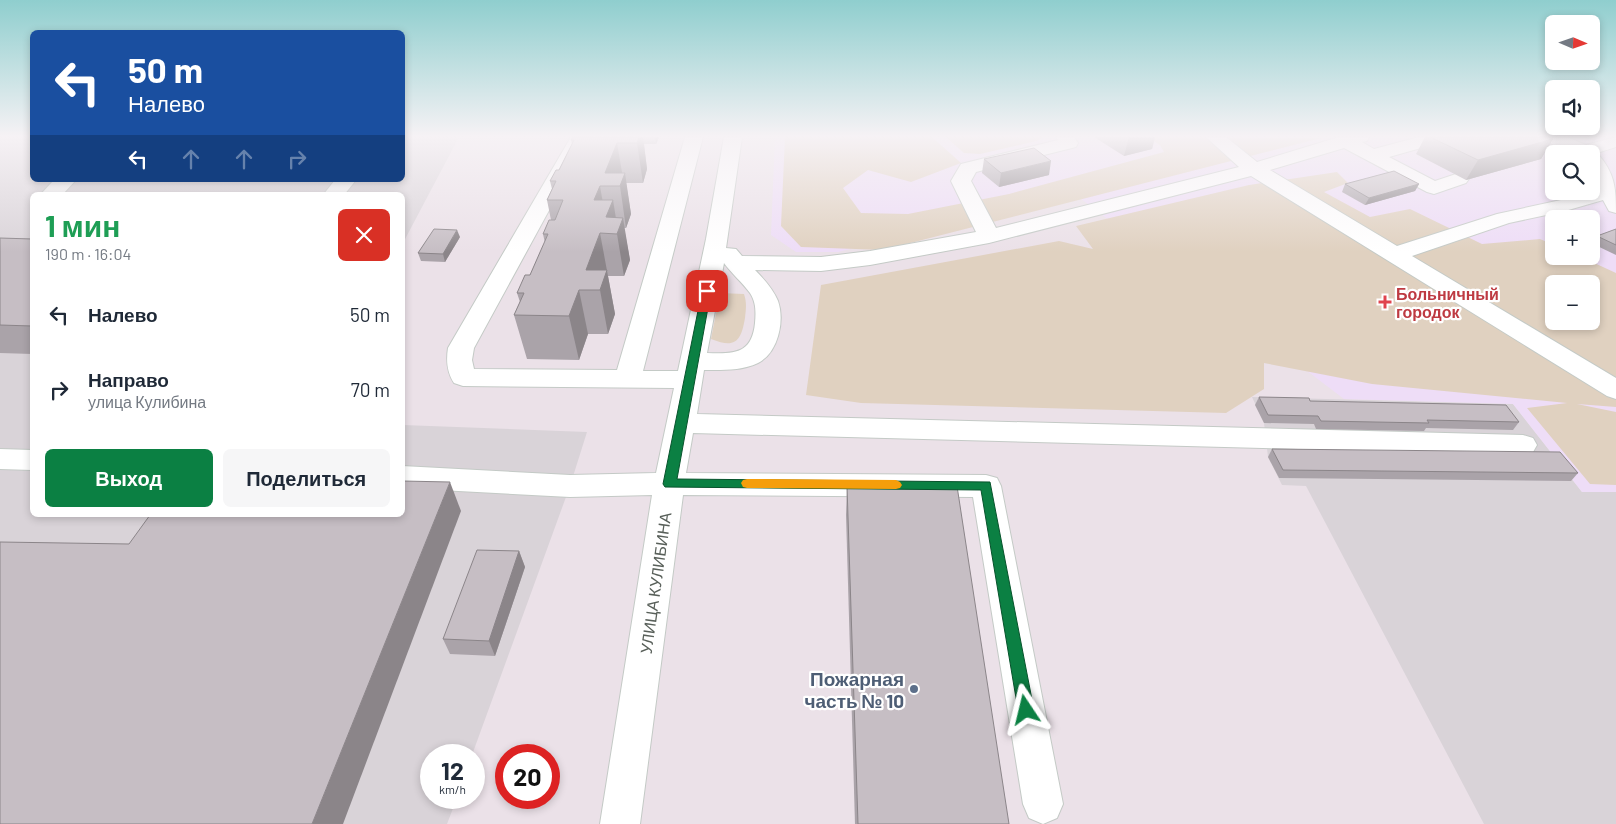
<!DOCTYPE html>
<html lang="ru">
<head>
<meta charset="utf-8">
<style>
	:root { --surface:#fff; --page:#f6f6f7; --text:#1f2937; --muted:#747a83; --accent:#0b8043 }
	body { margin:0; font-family:Barlow,sans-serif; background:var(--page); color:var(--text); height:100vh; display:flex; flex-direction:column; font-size:19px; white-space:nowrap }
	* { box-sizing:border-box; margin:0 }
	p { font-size:16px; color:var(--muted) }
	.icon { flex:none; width:28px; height:28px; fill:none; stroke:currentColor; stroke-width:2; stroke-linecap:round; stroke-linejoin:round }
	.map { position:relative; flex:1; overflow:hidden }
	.side { position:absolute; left:30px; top:192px; width:375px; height:325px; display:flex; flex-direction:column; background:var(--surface); border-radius:8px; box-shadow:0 2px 8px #0003 }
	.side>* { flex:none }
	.guide { position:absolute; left:30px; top:30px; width:375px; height:152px; border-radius:8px; box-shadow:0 2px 8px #0003; background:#1a4fa0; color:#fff; overflow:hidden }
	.needle { width:32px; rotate:92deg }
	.tools { position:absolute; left:1545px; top:15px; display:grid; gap:10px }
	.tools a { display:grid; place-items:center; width:55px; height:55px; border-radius:8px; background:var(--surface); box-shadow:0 2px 8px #0003; font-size:25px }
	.speed { position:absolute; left:420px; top:744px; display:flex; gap:10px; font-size:25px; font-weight:700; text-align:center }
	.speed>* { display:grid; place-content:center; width:65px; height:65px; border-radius:50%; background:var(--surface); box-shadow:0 2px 8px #0003; line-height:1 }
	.speed small { font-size:12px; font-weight:400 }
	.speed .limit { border:8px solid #d22; background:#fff; color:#111 }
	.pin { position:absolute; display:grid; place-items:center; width:42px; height:42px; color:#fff; margin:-21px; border-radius:10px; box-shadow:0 2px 8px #0006 }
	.me { position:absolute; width:55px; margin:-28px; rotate:350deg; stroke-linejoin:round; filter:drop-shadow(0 0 4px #0008) }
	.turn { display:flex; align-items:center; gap:18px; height:105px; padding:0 15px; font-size:22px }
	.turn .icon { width:65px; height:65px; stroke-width:2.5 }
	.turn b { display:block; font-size:35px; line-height:42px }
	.lanes { display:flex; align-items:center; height:48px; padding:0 15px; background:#0003; justify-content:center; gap:25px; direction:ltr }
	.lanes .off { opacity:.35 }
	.round { display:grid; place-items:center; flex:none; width:52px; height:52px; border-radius:8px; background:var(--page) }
	.overview { display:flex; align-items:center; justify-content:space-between; height:85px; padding:0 15px }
	h1 { font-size:30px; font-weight:700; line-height:38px; color:#1e9e55 }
	.cta { display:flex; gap:10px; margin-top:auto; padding:10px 15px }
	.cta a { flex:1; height:58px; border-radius:8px; background:var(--accent); color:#fff; font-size:20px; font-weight:700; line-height:58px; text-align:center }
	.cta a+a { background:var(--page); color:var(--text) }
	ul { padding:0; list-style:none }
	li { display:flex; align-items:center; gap:15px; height:75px; padding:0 15px }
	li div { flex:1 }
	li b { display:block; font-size:19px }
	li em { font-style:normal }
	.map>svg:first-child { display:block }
	.industrial { fill:#d9d3d8 }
	.medical { fill:#eeddf7; fill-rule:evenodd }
	.green { fill:#e0d1c0; fill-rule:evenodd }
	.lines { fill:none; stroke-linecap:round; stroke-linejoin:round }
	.minor-casing { stroke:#c4cac6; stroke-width:2 }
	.minor { fill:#fff; fill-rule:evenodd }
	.wall { fill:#aaa3a9 }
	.shaded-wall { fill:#8b8589 }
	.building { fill:#c6bec4; stroke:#8b8589 }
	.route { fill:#0b8043; stroke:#07532c }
	.slow { fill:#f59e0b }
	.health-dot { fill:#e0444e; stroke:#fff; stroke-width:2 }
	.service-dot { fill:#5c6f8a; stroke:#fff; stroke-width:2 }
	.labels { text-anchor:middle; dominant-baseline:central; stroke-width:4.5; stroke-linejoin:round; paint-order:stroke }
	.health-label { font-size:16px; font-weight:bold; fill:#be3a42; stroke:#fff; text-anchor:start }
	.street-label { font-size:16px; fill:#59605a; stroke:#fff }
	.near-service-label { font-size:19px; font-weight:bold; fill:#4e5e75; stroke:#fff; text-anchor:end }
</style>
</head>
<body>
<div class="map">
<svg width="1616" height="824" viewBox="0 0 1616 824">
	<rect width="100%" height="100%" fill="#ebe1e8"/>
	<g class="industrial">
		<path d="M 0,137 L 32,137 L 32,180 L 402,180 L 403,137 L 459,137 L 403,243 L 402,195 L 32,195 L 32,515 L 402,515 L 403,425 L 587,432 L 570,486 L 472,755 L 431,755 L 431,798 L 457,798 L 447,824 L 0,824 Z"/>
		<path d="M 1252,397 L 1513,404 L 1582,492 L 1616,492 L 1616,824 L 1484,824 L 1306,486 L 1282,485 L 1268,457 L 1264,423 Z"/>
	</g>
	<path class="medical" d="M 775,137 L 1616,137 L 1616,492 L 1582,492 L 1513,404 L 1344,399 L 1076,195 L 838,252 L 796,252 L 771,235 ZM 1554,154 L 1591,154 L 1591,191 L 1554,191 ZM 1554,219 L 1591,219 L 1591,256 L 1554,256 ZM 1554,284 L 1591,284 L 1591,321 L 1554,321 Z"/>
	<g class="green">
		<path d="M 785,137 L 932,137 L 961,163 L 911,182 L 868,170 L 843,188 L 861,213 L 908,214 L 1009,194 L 1164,152 L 1160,145 L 1147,137 L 1321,138 L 883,250 L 801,247 L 781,226 Z"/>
		<path d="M 946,137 L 1043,137 L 1036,141 L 980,154 L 964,153 Z"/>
		<path d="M 1337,172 L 1348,183 L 1324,192 L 1370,217 L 1410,209 L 1482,244 L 1540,239 L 1554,245 L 1554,256 L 1579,256 L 1616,273 L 1616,407 L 1577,404 L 1616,412 L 1616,485 L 1590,484 L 1527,408 L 1567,403 L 1372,384 L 1264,363 L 1264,389 L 1226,413 L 861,403 L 806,395 L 821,285 L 1059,241 L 1093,249 L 1076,226 L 1249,185 ZM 1554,284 L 1591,284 L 1591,321 L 1554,321 Z"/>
		<path d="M 720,293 L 744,294 C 747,303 746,309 745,318 C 741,341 736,349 711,339 Z"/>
	</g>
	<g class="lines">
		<g class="minor-casing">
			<g id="minor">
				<path d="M 571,137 L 589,137 L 474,348 L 472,360 L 474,369 L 617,370 L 685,137 L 703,137 L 643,371 L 678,371 L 706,239 L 724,137 L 742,137 L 726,248 L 736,249 L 742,256 L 821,257 L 870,251 L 976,232 L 951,181 L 961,164 L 1058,140 L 1056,137 L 1074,137 L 1078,143 L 1076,147 L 976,172 L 971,181 L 996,228 L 1239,167 L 1206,137 L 1226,137 L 1257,162 L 1339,137 L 1369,137 L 1367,141 L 1362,142 L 1374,149 L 1419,137 L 1428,138 L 1430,142 L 1428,146 L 1389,157 L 1435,181 L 1459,173 L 1466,175 L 1469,179 L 1466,183 L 1434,194 L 1427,192 L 1344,148 L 1270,170 L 1397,246 L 1497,214 L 1561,200 L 1597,189 L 1591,175 L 1591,154 L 1575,154 L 1545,141 L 1543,137 L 1567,137 L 1586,145 L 1616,137 L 1616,147 L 1597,153 C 1615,173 1616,188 1616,213 L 1609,211 L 1603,200 L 1565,211 L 1509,223 L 1412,256 L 1616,378 L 1616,399 L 1607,396 L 1251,176 L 989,243 L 870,265 L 821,271 L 755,270 C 764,279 773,289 778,301 C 785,321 778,353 758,363 C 741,371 722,370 704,370 L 697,414 L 1523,435 L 1533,438 L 1537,445 L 1533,452 L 1523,455 L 693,433 L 686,473 L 986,475 L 997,478 L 1001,486 L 1063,804 L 1057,818 L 1043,824 L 1029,818 L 1023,804 L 973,497 L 683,495 L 640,824 L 600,824 L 652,495 L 570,497 L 402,488 L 402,466 L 570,475 L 656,473 L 674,388 L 463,386 L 454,383 C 447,372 446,361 448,348 ZM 724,263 C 731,273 742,282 750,293 C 756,302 756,312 755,323 C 752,354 734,354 707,353 Z"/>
				<path d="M 54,180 L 76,180 L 62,195 L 40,195 Z"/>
				<path d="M 335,180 L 356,180 L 344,195 L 323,195 Z"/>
				<path d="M 0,449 L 32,450 L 32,470 L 0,469 Z"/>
			</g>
		</g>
		<use href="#minor" class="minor"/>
	</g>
	<g class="wall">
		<path d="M 573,137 L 659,137 L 656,144 L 644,144 L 647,169 L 643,183 L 626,183 L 631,214 L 626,228 L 624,228 L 630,260 L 624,276 L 608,276 L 615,314 L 608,334 L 588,334 L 579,360 L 527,359 L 514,315 L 520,302 L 517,293 L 530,275 L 545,243 L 543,234 L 551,220 L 547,200 L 552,189 L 550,181 L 559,170 L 572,144 L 571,140 Z"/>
		<path d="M 1094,137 L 1155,137 L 1152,149 L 1124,156 Z"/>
		<path d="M 1425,137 L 1553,137 L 1552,139 L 1553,139 L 1541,159 L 1466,180 L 1416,154 Z"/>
		<path d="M 984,159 L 1049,175 L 999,187 L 982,173 Z"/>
		<path d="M 1345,184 L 1419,184 L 1415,191 L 1365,205 L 1342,192 Z"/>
		<path d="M 1616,229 L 1616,255 L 1591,243 L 1597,236 Z"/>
		<path d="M 460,237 L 445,262 L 421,261 L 418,253 Z"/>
		<path d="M 0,238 L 32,239 L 32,354 L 0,353 Z"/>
		<path d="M 1259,397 L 1310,401 L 1519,422 L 1513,430 L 1426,428 L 1424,431 L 1316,429 L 1314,424 L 1264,423 L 1255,405 Z"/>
		<path d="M 1272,449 L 1578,473 L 1571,481 L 1279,478 L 1268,457 Z"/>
		<path d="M 847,486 L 1009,824 L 855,824 L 846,515 Z"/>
		<path d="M 519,551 L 525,567 L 495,656 L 450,654 L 443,639 Z"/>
	</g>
	<g class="shaded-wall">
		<path d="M 639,137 L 643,137 L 647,169 L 643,183 L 637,143 Z"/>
		<path d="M 655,137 L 659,137 L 656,144 Z"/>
		<path d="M 1129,137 L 1155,137 L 1152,149 L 1124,156 Z"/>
		<path d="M 1534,137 L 1553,137 L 1552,139 L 1553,139 L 1541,159 L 1466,180 L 1478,160 Z"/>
		<path d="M 617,143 L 623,178 L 625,173 L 631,214 L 626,228 L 620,186 L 605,173 Z"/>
		<path d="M 1051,161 L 1049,175 L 999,187 L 1001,173 Z"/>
		<path d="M 1419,184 L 1415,191 L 1365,205 L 1369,198 Z"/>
		<path d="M 600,186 L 607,227 L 594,200 Z"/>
		<path d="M 613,200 L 618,231 L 623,218 L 630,260 L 624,276 L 617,234 L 606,217 Z"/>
		<path d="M 457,230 L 460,237 L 445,262 L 443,254 Z"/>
		<path d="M 600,233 L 615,314 L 608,334 L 600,290 L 586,270 Z"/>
		<path d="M 579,290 L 588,334 L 579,360 L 569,316 Z"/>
		<path d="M 450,482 L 461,511 L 343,824 L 312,824 Z"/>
		<path d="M 519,551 L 525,567 L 495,656 L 489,641 Z"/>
	</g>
	<g class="building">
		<path d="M 573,137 L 639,137 L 637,143 L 617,143 L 605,173 L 625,173 L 620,186 L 600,186 L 594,200 L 613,200 L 606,217 L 623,218 L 617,234 L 600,233 L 586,270 L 607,270 L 600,290 L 579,290 L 569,316 L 514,315 L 524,293 L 517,293 L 525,275 L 530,275 L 548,234 L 543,234 L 549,220 L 555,220 L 563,200 L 547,200 L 556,181 L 550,181 L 556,170 L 559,170 L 574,140 L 571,140 Z"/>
		<path d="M 1430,137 L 1548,137 L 1553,139 L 1478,160 Z"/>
		<path d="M 1034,148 L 1051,161 L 1001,173 L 984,159 Z"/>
		<path d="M 1394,171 L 1419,184 L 1369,198 L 1345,184 Z"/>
		<path d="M 434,229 L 457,230 L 443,254 L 418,253 Z"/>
		<path d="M 1616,229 L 1616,245 L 1597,236 Z"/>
		<path d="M 0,238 L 32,239 L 32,326 L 0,325 Z"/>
		<path d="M 1259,397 L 1309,398 L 1310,401 L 1506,405 L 1519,422 L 1427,420 L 1429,423 L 1321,421 L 1318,416 L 1268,415 Z"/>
		<path d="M 1272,449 L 1560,452 L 1578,473 L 1283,470 Z"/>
		<path d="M 402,481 L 450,482 L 312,824 L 0,824 L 0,542 L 129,544 L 150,515 L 402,515 Z"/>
		<path d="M 847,486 L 957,486 L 1009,824 L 858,824 Z"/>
		<path d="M 477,550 L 519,551 L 489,641 L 443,639 Z"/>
	</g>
	<linearGradient id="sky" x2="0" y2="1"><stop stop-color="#8fcece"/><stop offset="0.54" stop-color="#f6f2f5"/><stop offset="1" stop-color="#f6f2f5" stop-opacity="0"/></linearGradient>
	<rect width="1616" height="252" fill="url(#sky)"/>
	<path class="route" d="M 707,288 L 711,291 L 677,479 L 990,482 L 1034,710 L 1031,715 L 1026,718 L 1021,715 L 1018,710 L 981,490 L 665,487 L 663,484 L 702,291 Z"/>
	<path class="slow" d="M 747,479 L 896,480 L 900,482 L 902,485 L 900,488 L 896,489 L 747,488 L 743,487 L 741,483 L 743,480 Z"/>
	<path class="health-dot" d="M1382.5 294.5h5v5h5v5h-5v5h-5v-5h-5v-5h5z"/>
	<circle class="service-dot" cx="914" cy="689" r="5"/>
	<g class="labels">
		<g class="health-label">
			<text x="1396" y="293">Больничный<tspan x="1396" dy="18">городок</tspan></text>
		</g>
		<g class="street-label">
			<text transform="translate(655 583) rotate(-82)">УЛИЦА КУЛИБИНА</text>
		</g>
		<g class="near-service-label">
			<text x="904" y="678">Пожарная<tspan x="904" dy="22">часть № 10</tspan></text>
		</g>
	</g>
</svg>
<div class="tools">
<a><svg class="needle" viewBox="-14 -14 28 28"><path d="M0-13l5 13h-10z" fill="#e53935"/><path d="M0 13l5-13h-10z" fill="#747a83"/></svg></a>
<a><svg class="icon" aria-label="sound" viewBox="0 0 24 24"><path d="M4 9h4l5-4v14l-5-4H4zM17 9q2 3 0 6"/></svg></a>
<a><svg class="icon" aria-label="search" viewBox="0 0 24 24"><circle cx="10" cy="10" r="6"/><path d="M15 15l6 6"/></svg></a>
<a>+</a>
<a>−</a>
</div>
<div class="speed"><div>12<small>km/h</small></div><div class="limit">20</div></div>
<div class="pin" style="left:707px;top:291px;background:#d93025"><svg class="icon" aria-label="arrive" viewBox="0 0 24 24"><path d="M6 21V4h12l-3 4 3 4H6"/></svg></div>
<svg class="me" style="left:1026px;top:710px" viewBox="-20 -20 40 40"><path d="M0-17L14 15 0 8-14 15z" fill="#0b8043" stroke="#fff" stroke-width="4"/></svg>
<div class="guide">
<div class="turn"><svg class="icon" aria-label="left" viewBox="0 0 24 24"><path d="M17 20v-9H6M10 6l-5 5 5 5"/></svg><div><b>50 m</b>Налево</div></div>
<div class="lanes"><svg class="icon" aria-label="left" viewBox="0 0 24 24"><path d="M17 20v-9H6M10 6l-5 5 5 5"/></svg><svg class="icon off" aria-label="ahead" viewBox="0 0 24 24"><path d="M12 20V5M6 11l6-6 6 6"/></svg><svg class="icon off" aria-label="ahead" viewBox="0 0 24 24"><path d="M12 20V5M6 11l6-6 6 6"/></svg><svg class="icon off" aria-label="right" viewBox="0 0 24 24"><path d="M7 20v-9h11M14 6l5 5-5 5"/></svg></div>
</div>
<section class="side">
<div class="overview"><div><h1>1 мин</h1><p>190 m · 16:04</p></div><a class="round" style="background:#d93025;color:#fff"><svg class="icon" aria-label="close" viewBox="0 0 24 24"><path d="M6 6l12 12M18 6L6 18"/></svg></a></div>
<ul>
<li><svg class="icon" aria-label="left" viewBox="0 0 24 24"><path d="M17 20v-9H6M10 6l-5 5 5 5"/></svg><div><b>Налево</b></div><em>50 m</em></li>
<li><svg class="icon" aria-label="right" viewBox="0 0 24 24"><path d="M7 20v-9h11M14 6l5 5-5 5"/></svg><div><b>Направо</b><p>улица Кулибина</p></div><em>70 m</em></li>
</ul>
<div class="cta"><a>Выход</a><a>Поделиться</a></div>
</section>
</div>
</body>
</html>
